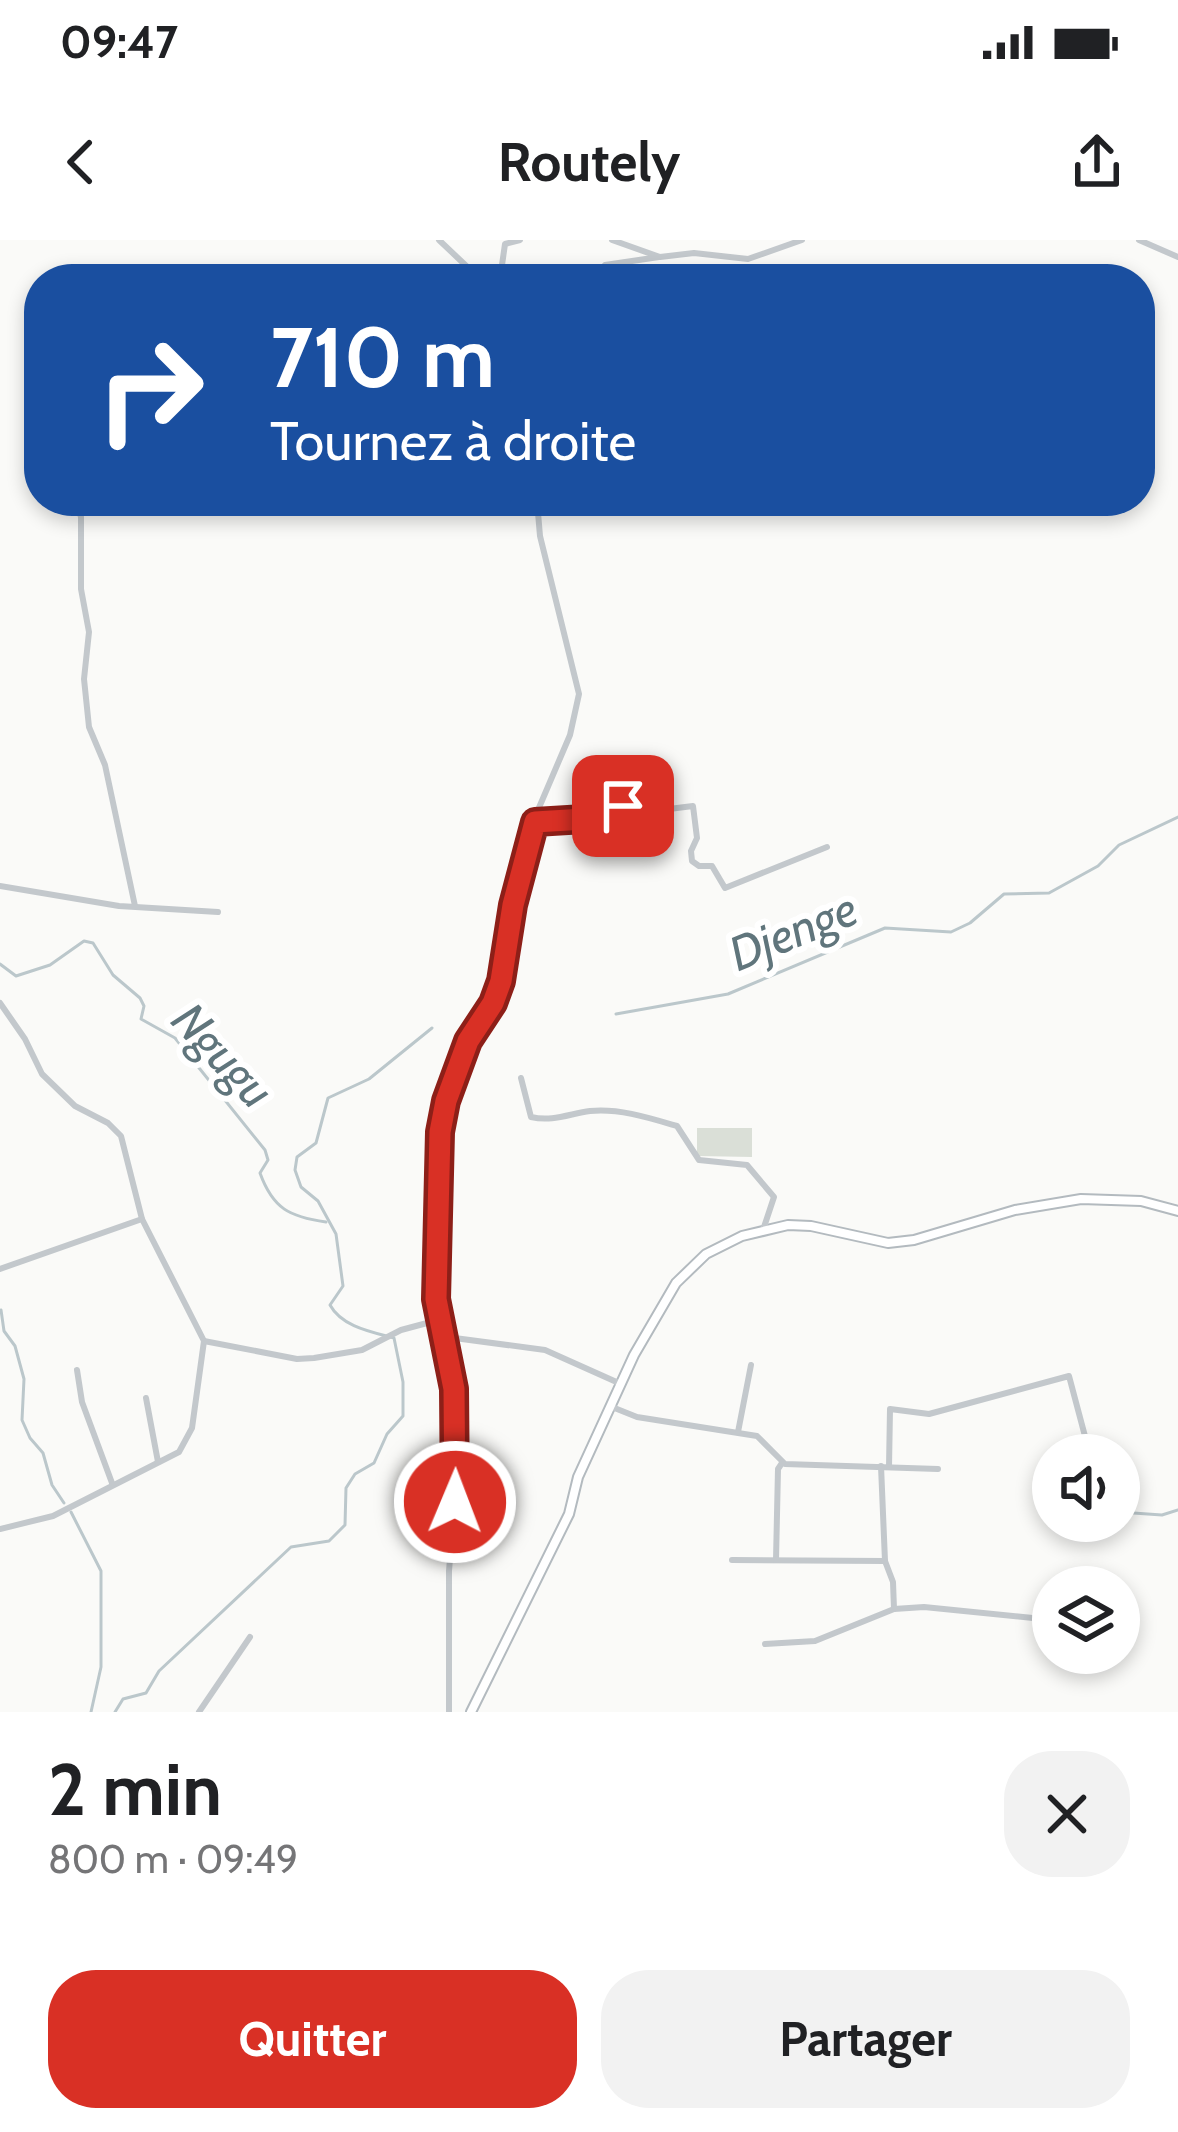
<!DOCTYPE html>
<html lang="fr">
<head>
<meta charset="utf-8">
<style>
	:root { --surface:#fff; --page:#f2f2f2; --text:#202124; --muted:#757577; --accent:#d93025 }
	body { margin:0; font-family:Cabin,sans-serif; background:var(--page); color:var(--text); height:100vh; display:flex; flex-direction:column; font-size:45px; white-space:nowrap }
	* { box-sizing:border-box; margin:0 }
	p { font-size:39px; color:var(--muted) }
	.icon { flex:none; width:66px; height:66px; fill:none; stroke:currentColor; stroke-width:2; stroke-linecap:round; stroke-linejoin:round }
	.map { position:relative; height:1472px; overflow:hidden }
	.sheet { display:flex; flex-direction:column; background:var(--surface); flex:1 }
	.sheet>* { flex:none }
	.hud { position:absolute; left:24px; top:24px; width:1131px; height:252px; border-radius:48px; box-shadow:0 6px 18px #0003; background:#1a4fa0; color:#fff; overflow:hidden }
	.tools { position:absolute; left:1032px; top:1194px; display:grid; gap:24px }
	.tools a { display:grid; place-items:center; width:108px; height:108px; border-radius:50%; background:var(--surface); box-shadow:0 6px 18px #0003; font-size:60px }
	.pin { position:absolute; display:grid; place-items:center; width:102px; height:102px; color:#fff; margin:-51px; border-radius:24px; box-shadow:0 6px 18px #0006 }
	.me { position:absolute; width:132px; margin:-66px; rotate:1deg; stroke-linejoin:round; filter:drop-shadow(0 0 9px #0008) }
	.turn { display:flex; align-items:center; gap:42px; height:252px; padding:0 48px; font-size:54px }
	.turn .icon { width:156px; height:156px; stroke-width:2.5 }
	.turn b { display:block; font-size:84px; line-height:102px }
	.round { display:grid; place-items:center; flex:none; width:126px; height:126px; border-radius:48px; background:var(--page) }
	.headline { display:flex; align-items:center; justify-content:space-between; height:204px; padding:0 48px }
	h1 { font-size:72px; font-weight:800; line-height:90px }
	.button { display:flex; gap:24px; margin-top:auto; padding:24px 48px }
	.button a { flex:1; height:138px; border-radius:48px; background:var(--accent); color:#fff; font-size:48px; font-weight:800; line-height:138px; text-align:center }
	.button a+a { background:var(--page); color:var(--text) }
	.status { display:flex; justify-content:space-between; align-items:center; height:84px; padding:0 60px; background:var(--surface); direction:ltr }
	.status svg { height:33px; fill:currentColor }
	header { display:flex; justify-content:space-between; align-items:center; height:156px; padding:0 48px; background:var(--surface); font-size:54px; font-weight:800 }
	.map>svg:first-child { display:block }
	.green { fill:#dadfd7 }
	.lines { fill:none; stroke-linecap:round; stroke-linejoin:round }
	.stream { stroke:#bbc7cb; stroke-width:3 }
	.secondary-casing { stroke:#b3babf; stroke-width:12 }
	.street { stroke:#c3c8cc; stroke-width:6 }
	.secondary { stroke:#fff; stroke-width:8 }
	.route-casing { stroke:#8d1f18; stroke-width:30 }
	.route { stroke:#d93025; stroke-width:21 }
	.labels { text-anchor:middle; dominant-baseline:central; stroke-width:12; stroke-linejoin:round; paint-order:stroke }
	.water-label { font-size:48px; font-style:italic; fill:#60757c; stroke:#fff }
</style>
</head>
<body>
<div class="status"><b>09:47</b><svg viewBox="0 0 49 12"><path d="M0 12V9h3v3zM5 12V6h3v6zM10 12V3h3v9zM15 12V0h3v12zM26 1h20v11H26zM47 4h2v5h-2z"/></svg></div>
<header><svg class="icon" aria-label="back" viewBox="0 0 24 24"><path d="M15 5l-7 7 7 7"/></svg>Routely<svg class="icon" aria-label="share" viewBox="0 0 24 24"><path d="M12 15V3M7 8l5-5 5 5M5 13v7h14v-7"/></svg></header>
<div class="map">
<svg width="1178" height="1472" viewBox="0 0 1178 1472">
	<rect width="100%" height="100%" fill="#fafaf8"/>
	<path class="green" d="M 697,888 L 752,888 L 752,917 L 697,916 Z"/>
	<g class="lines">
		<g class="stream">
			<path d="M 0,724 L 16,736 L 50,725 L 84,701 L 93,703 L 113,735 L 140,758 L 144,766 L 141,779 L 175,798 L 265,910 L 268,920 L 260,933 C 273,969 290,977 326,982"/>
			<path d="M 616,774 L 728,754 L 885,688 L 951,692 L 970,683 L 1004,654 L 1049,653 L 1098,626 L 1119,605 L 1178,577"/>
			<path d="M 1,1070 L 4,1091 L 15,1106 L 24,1139 L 22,1180 L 30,1198 L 43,1213 L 52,1245 L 64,1263"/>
			<path d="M 71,1272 L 101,1331 L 101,1427 L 91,1472"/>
			<path d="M 1119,1272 L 1162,1275 L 1178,1270"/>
			<path d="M 115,1472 L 123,1459 L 146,1453 L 159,1431 L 291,1307 L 329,1301 L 345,1285 L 346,1248 L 355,1234 L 374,1223 L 387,1194 L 403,1176 L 403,1142 L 394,1098 C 372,1092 342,1087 330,1065 L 343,1046 L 336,994 L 318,961 L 301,947 L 295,930 L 297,917 L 316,903 L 328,858 L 369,839 L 432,788"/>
		</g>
		<g class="secondary-casing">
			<path id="secondary" d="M 471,1472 L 569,1274 L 578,1237 L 634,1115 L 676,1043 L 706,1014 L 742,996 L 788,985 L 811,986 L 888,1003 L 914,1000 L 1015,970 L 1081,959 L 1141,961 L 1178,971"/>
		</g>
		<g class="street">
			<path d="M 439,0 L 480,39"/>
			<path d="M 612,0 L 660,17 L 694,13 L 748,19 L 802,0"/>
			<path d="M 1139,0 L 1178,17"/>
			<path d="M 500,39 L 505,4 L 520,0"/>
			<path d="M 591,39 L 605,25 L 659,17"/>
			<path d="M 76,261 L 81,277 L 81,349 L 89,392 L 84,439 L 89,487 L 105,525 L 135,666"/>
			<path d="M 535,582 L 601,578 L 631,564 L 661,570 L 693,566 L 697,598 L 691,611 L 692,621 L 699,626 L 712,626 L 725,648 L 827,607"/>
			<path d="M 0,646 L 119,666 L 218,672"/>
			<path d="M 0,763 L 25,799 L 42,834 L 75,866 L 108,883 L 121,896 L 142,979 L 204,1101 L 192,1188 L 179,1212 L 53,1276 L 0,1289"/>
			<path d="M 521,838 L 531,877 C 552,882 569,874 590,871 C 619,868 650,878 677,886 L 699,920 L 747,925 L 774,957 L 763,990"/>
			<path d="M 0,1029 L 142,979"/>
			<path d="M 447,1097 L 545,1110 L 621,1144"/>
			<path d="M 204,1101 L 297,1119 L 314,1118 L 362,1110 L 401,1090 L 442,1079"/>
			<path d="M 77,1130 L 82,1162 L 112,1243"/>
			<path d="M 146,1158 L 158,1222"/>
			<path d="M 612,1167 L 637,1177 L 757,1196 L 785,1224 L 938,1229"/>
			<path d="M 738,1192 L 751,1125"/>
			<path d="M 881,1226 L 885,1321 L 893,1342 L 894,1369"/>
			<path d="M 889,1227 L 890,1169 L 929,1174 L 1069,1136 L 1090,1215"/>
			<path d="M 732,1320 L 885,1321"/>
			<path d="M 776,1320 L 778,1229 L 782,1223"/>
			<path d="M 765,1404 L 815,1401 L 894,1369 L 924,1367 L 1052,1380"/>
			<path d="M 199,1472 L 250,1397"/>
			<path d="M 449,1472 L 449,1331 L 457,1232 L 454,1149 L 436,1059 L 440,892 L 446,861 L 468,801 L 493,763 L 501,741 L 513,665 L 538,570 L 570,495 L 579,454 L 540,296 L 537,261"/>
		</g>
		<use href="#secondary" class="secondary"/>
	</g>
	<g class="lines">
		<g class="route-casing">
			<path id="route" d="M 455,1262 L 454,1149 L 436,1059 L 440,892 L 446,861 L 468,801 L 493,763 L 501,741 L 513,665 L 535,582 L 601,578 L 623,566"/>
		</g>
		<use href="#route" class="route"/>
	</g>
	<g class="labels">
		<g class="water-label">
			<text transform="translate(793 691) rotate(-22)">Djenge</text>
			<text transform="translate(223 815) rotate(47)">Ngugu</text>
		</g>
	</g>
</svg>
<div class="tools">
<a><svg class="icon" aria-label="sound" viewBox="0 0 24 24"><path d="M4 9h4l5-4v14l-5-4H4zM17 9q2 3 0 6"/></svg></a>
<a><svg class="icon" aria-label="layers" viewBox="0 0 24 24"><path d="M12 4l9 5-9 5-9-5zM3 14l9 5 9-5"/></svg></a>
</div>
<div class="pin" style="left:623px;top:566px;background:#d93025"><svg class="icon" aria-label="arrive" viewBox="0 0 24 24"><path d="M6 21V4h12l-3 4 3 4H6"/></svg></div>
<svg class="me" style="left:455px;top:1262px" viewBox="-20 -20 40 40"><circle r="17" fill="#d93025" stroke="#fff" stroke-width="3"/><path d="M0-11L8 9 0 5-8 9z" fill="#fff"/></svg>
<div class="hud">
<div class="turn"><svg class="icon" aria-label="right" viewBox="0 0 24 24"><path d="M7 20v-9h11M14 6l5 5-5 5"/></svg><div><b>710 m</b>Tournez à droite</div></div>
</div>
</div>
<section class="sheet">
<div class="headline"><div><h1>2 min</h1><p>800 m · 09:49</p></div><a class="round"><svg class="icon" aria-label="close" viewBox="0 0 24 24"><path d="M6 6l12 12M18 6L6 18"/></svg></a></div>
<div class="button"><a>Quitter</a><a>Partager</a></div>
</section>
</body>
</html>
